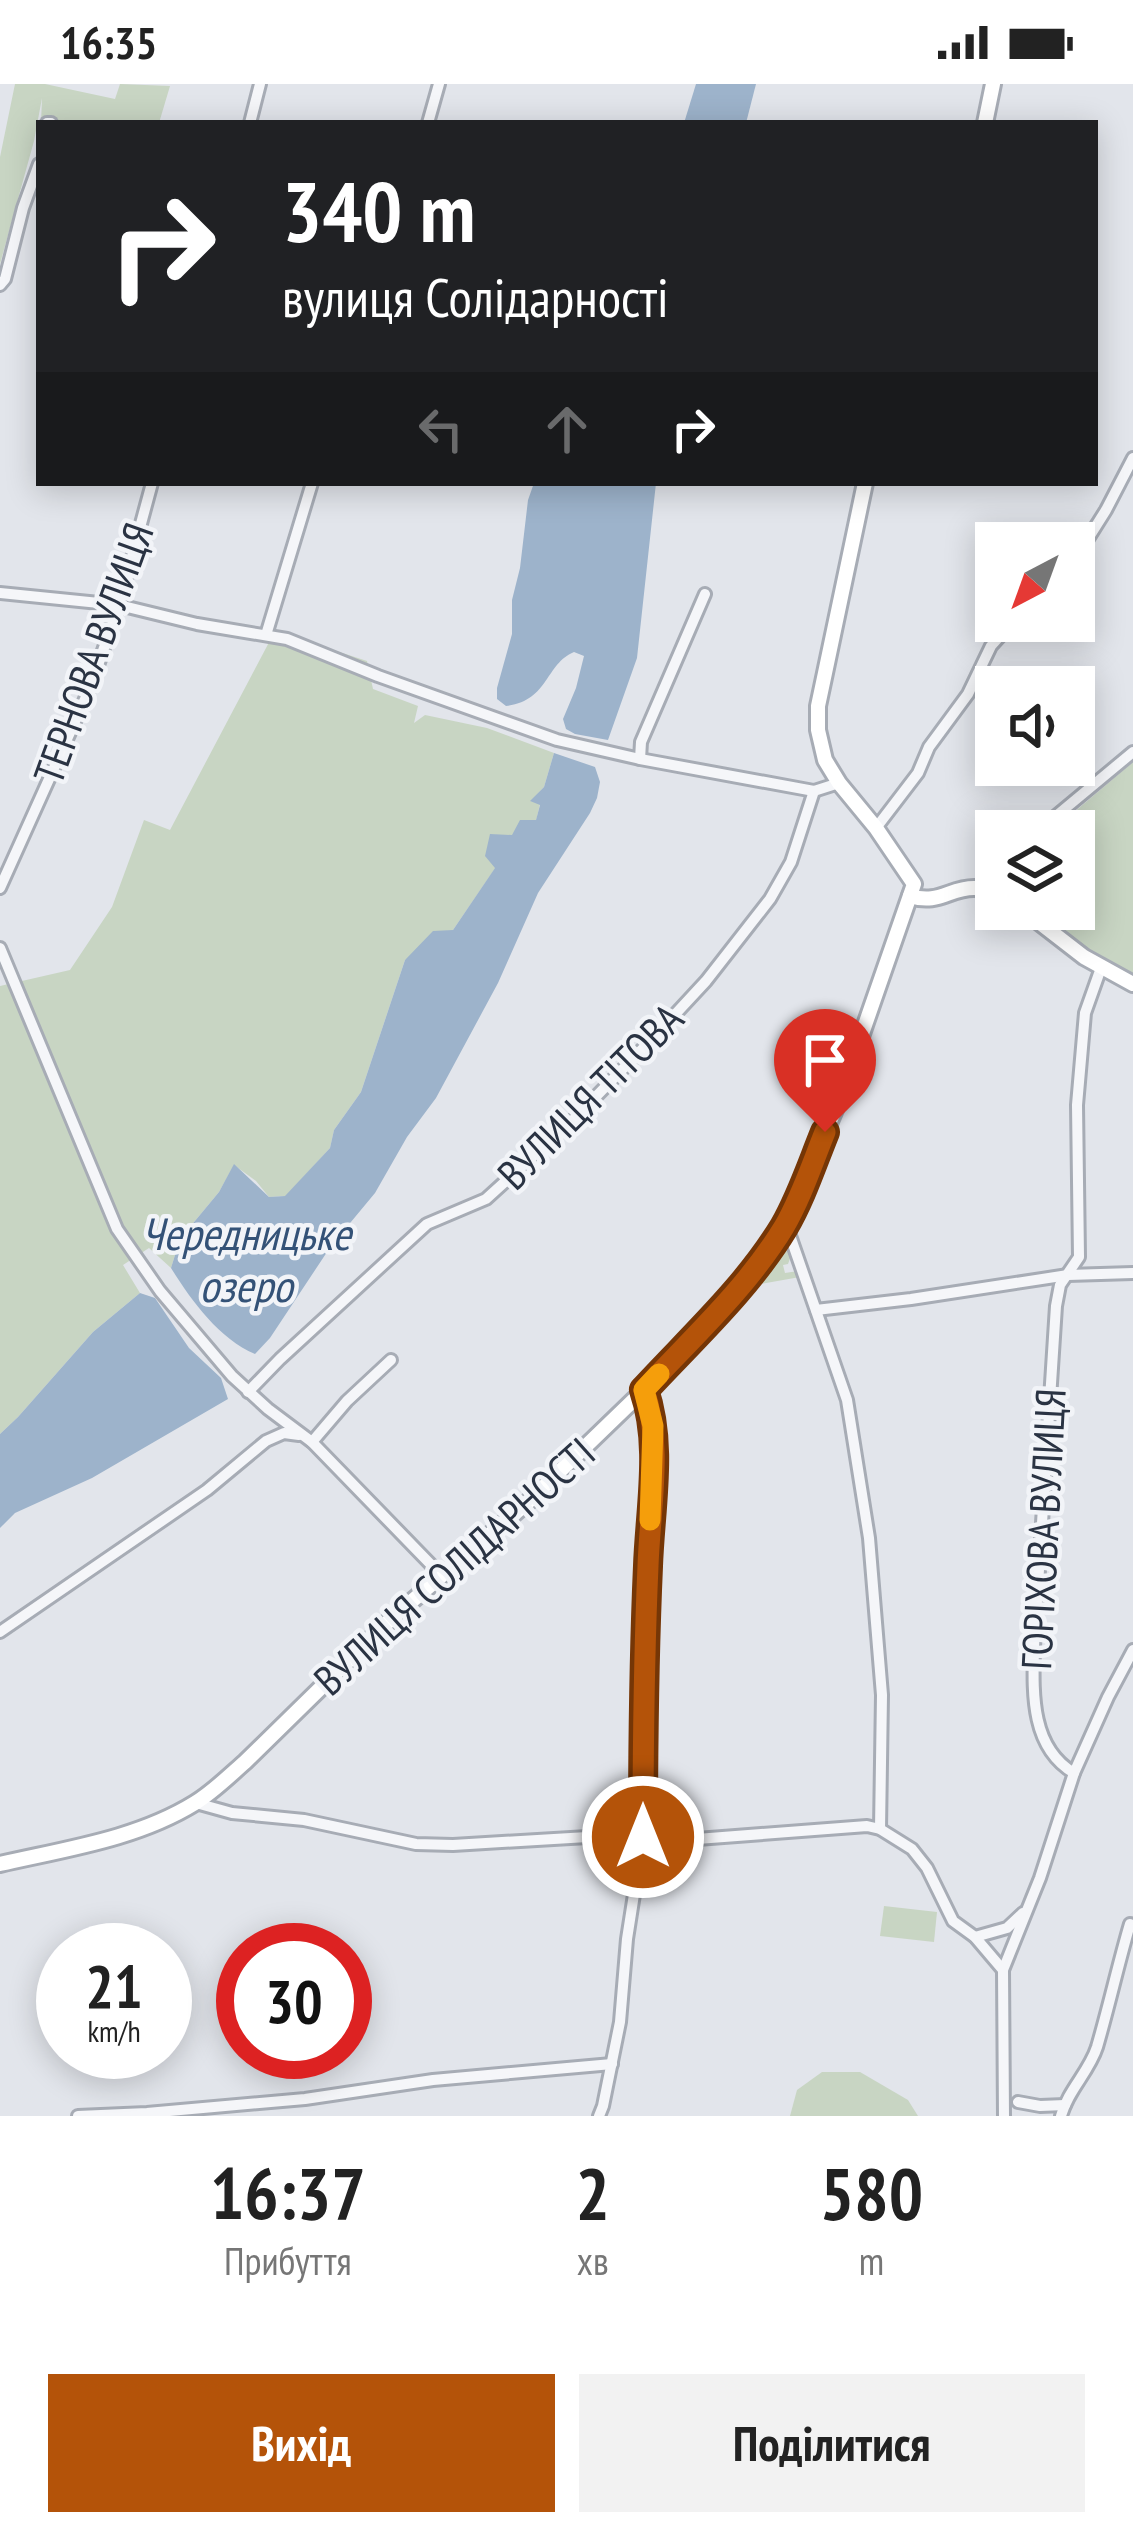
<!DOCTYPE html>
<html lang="uk">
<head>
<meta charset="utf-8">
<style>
	:root { --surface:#fff; --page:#f2f2f2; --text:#222; --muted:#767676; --accent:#b45309 }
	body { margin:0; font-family:"PT Sans Narrow",sans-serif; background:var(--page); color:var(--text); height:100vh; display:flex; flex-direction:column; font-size:45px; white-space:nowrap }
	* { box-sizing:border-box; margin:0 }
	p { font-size:39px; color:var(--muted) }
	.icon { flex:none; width:66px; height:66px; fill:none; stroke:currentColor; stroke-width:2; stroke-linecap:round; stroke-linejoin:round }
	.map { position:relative; height:2032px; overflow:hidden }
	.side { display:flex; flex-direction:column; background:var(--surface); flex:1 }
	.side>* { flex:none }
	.hud { position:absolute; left:36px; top:36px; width:1062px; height:366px; border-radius:0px; box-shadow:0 6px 30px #0003; background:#202124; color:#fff; overflow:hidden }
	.needle { width:78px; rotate:221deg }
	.tools { position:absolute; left:975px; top:438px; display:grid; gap:24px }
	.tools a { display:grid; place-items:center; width:120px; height:120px; border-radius:0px; background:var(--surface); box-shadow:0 6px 30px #0003; font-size:60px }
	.speed { position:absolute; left:36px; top:1839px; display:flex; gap:24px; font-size:60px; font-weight:700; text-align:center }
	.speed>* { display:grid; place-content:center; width:156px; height:156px; border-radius:50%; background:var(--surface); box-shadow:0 6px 30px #0003; line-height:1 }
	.speed small { font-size:30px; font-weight:400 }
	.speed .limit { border:18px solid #d22; background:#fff; color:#111 }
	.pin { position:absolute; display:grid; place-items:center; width:102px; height:102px; color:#fff; margin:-123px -51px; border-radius:50% 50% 50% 0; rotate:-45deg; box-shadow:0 0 12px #0007 }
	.pin .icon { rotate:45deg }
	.me { position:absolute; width:132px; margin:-66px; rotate:0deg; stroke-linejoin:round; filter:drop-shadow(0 0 9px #0008) }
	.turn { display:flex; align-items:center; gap:42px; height:252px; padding:0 48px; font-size:54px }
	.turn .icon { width:156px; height:156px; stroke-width:2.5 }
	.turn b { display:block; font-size:84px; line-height:102px }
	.lanes { display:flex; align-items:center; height:114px; padding:0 48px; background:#0003; justify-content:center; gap:60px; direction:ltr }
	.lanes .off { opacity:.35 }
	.eta { display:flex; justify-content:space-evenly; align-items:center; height:204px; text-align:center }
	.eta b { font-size:72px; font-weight:600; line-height:84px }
	.cta { display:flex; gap:24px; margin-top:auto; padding:24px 48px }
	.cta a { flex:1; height:138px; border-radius:0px; background:var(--accent); color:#fff; font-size:48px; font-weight:600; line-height:138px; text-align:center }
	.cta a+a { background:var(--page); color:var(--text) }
	.status { display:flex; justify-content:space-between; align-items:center; height:84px; padding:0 60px; background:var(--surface); direction:ltr }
	.status svg { height:33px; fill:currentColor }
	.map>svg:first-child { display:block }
	.green { fill:#c8d5c3 }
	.water { fill:#9db3cb }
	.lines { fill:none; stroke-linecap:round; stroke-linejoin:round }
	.street-casing { stroke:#a7acb5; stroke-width:16 }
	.secondary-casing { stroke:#a7acb5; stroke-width:20 }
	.street { stroke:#f5f6f9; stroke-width:10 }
	.secondary { stroke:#fff; stroke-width:14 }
	.route-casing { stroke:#753606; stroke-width:30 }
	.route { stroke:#b45309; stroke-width:21 }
	.slow { stroke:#f59e0b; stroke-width:21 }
	.labels { text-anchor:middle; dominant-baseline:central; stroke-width:9; stroke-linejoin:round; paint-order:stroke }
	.street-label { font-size:42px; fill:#2a3343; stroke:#f2f4f8 }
	.water-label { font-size:45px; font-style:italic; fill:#345277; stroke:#f2f4f8 }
</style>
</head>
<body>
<div class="status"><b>16:35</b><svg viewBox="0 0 49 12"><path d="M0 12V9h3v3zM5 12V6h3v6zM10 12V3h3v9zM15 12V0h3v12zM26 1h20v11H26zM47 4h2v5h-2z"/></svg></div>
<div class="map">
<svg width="1133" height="2032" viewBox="0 0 1133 2032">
	<rect width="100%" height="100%" fill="#e2e5eb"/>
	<g class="green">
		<path d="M 15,0 L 45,0 L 115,15 L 120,0 L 170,2 L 159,39 L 41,39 L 42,14 L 34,57 L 0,180 L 0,73 Z"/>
		<path d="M 275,547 L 367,577 L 373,605 L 418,622 L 414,639 L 425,631 L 487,644 L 554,669 L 544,703 L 531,717 L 540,720 L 536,737 L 496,783 L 453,846 L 405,876 L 361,1008 L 334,1046 L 330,1064 L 286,1112 L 269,1113 L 256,1097 L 234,1081 L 219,1108 L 180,1155 L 171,1184 L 149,1164 L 123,1181 L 140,1209 L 93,1248 L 18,1333 L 0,1350 L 0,902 L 70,886 L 112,823 L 144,736 L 170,746 Z"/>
		<path d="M 1133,678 L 1133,890 C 1095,874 1062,852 1031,825 L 1074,825 L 1074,747 L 1052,747 Z"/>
		<path d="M 781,1156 L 792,1169 L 788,1180 L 783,1181 L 785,1189 L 798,1187 L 800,1193 L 760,1200 L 737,1218 L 735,1214 Z"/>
		<path d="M 884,1822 L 937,1828 L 934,1858 L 880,1852 Z"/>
		<path d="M 822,1988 L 860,1988 L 908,2016 L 918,2032 L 790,2032 L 797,2006 Z"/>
	</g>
	<g class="water">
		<path d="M 696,0 L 756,0 L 746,39 L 684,39 Z"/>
		<path d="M 534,399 L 656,399 L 637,574 L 608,656 L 575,650 L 566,645 L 563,635 L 576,604 L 584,572 L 574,568 C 545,580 549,617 506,622 L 497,615 L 497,604 L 512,550 L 512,516 L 520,484 L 528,416 Z"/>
		<path d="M 554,669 L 595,683 L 600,698 L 597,714 L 590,729 L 538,809 L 498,899 L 436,1014 L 407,1053 L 375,1109 L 331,1162 L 270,1254 L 255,1270 C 219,1255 191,1216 171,1184 L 180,1155 L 219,1108 L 234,1080 L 269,1113 L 285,1112 L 330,1064 L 334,1046 L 361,1008 L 405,876 L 433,847 L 453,846 L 495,784 L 485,772 L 490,750 L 512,751 L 520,736 L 536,736 L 540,721 L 530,717 L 544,703 Z"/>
		<path d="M 140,1209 L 155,1214 L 189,1264 L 221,1294 L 228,1315 L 92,1394 L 15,1429 L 0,1444 L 0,1350 L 18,1333 L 93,1248 Z"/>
	</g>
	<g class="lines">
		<g class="street-casing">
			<g id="street">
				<path d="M 47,39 L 51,39"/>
				<path d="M 250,39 L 260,0"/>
				<path d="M 428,39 L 439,0"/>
				<path d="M 0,201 L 5,195 L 23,124 L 39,80"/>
				<path d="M 1074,477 L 1106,426 L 1133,374"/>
				<path d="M 0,509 L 119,521 L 197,540 L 287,555 L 378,592 L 557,656 L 640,675 L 814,707 L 839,699"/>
				<path d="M 266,551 L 312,399"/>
				<path d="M 640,675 L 641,658 L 705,510"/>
				<path d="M 876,744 L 918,689 L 929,663 L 968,610 L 991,562 L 1001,551 L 1023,537"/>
				<path d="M 1038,747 L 1133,668"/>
				<path d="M 0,804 L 90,604 L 119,521 L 152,399"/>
				<path d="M 977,804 L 996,783"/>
				<path d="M 0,864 L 117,1145 L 160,1207 L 232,1292 L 268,1325 L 312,1358 L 441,1491"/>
				<path d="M 786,1140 L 847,1316 L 869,1454 L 882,1611 L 880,1745"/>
				<path d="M 816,1226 L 911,1215 L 1068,1191 L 1133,1189"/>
				<path d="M 248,1308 L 280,1275 L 427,1140 L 486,1115 L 574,1035 L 656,951 L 706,897 L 770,815 L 791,778 L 814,707"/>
				<path d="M 312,1358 L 347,1317 L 391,1276"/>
				<path d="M 0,1548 L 207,1406 L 266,1357 L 284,1349 L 299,1351"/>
				<path d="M 1074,1689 C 1030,1663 1033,1608 1034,1563 L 1056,1222 L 1060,1201 L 1079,1173 L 1077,1021 L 1085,929 L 1101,884"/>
				<path d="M 196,1719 L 232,1729 L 304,1736 L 416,1760 L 453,1761 L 604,1752 L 684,1756 L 867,1742 L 880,1745 L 912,1765 L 927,1784 L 953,1837 L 975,1853 L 1003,1886"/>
				<path d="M 975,1853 L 1007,1844 L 1023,1829"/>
				<path d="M 1018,2018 L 1040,2022 L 1065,2021"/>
				<path d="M 78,2032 L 147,2029 L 305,2015 L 433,1996 L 612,1980"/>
				<path d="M 599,2032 L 603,2022 L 620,1938 L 627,1855 L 643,1753 L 644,1574 L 653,1389 L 653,1342 L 644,1306"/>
				<path d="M 1004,2032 L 1003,1886 L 1040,1794 L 1074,1689 L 1108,1613 L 1133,1566"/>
				<path d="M 1061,2032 C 1068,2006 1089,1988 1097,1963 C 1109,1922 1118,1881 1130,1840"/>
			</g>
		</g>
		<g class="secondary-casing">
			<g id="secondary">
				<path d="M 985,39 L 993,0"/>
				<path d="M 910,812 C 939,821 949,804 974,804 C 980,804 990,807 996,809"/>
				<path d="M 1022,825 L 1084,873 L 1133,900"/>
				<path d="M 0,1780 C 65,1765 137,1755 195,1719 C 213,1708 229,1692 245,1678 L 391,1535 L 528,1418 L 644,1306 L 742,1200 L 770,1163 L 798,1113 L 839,1016 L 914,800 L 876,744 L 839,699 L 825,676 L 818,646 L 818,622 L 825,589 L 865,399"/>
			</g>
		</g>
		<use href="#street" class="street"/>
		<use href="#secondary" class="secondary"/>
	</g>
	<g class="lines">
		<g class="route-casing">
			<path id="route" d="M 643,1753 C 643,1663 644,1572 648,1482 C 650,1424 663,1361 644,1306 C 692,1254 747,1204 784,1143 C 801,1114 812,1080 825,1048"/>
		</g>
		<use href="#route" class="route"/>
		<path class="slow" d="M 650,1436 L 653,1342 L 644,1306 L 659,1290"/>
	</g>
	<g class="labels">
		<g class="street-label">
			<text transform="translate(93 569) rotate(-70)">ТЕРНОВА ВУЛИЦЯ</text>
			<text transform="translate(590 1012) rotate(-45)">ВУЛИЦЯ ТІТОВА</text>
			<text transform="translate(1043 1445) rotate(-87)">ГОРІХОВА ВУЛИЦЯ</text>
			<text transform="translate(454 1482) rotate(-42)">ВУЛИЦЯ СОЛІДАРНОСТІ</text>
		</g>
		<g class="water-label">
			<text x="246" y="1149">Чередницьке<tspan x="246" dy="52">озеро</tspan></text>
		</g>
	</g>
</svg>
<div class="tools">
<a><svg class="needle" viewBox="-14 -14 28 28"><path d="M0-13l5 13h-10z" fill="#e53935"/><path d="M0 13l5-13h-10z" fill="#767676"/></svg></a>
<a><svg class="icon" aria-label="sound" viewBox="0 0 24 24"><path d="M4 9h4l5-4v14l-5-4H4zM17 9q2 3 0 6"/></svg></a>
<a><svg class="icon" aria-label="layers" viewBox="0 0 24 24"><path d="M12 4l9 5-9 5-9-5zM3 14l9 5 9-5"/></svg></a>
</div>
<div class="speed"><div>21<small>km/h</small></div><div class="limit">30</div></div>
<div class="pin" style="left:825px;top:1048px;background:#d93025"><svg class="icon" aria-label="arrive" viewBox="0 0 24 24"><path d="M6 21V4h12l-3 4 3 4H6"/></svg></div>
<svg class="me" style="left:643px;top:1753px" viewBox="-20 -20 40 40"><circle r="17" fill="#b45309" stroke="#fff" stroke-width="3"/><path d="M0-11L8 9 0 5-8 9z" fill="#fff"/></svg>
<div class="hud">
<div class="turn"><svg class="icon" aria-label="right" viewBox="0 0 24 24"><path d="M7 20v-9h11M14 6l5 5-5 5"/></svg><div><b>340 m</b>вулиця Солідарності</div></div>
<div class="lanes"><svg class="icon off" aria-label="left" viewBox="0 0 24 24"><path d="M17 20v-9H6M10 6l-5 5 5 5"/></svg><svg class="icon off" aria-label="ahead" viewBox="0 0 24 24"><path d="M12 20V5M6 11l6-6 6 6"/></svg><svg class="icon" aria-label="right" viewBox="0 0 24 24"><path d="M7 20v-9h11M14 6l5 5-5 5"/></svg></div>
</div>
</div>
<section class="side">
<div class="eta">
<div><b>16:37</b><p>Прибуття</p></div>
<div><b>2</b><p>хв</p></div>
<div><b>580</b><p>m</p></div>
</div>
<div class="cta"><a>Вихід</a><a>Поділитися</a></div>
</section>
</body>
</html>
